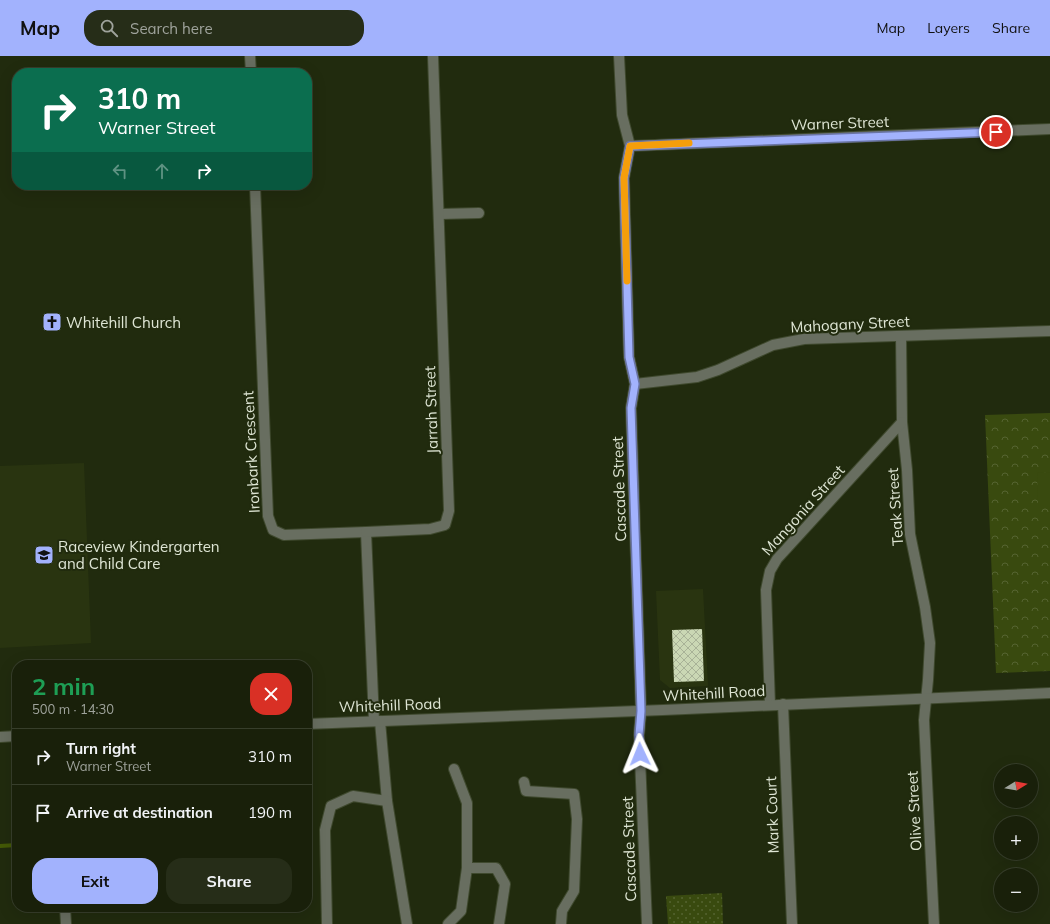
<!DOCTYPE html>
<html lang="en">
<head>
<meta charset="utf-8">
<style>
	:root { --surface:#19200a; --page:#262d18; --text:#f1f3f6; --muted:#9fa39c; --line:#373e2b; --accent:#a2b2fd }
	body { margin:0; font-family:Mulish,sans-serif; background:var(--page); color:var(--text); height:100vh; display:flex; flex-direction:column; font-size:15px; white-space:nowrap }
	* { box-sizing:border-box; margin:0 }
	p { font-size:13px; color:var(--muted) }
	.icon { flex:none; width:22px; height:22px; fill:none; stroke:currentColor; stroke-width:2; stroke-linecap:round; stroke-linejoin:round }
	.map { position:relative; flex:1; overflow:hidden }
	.side { position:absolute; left:12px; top:604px; width:300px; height:252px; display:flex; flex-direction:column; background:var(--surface); border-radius:16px; box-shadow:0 4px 16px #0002,0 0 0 1px var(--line) }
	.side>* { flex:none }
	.hud { position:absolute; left:12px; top:12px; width:300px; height:122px; border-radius:16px; box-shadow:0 4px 16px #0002,0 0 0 1px var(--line); background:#0b6e4f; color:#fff; overflow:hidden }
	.needle { width:26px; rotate:79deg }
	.controls { position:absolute; left:994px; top:708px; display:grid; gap:8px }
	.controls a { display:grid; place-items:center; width:44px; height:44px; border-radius:50%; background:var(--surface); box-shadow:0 4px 16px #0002,0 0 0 1px var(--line); font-size:20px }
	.pin { position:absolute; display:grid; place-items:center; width:34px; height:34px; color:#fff; margin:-17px; border:2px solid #fff; border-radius:50%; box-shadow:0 1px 4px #0007 }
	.me { position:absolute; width:44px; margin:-22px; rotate:358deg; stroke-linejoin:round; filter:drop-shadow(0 0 3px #0008) }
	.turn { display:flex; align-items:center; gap:14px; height:84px; padding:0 20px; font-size:18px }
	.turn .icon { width:52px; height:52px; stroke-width:2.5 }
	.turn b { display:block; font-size:28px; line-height:34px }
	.lanes { display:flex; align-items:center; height:38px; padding:0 20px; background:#0003; justify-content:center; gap:20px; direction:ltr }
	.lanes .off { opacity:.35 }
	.round { display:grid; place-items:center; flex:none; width:42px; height:42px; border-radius:16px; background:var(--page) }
	.headline { display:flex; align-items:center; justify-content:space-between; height:68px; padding:0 20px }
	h1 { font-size:24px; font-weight:700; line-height:30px; color:#1e9e55 }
	.primary-button { display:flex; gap:8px; margin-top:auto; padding:8px 20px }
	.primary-button a { flex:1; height:46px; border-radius:16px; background:var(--accent); color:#111; font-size:16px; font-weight:700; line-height:46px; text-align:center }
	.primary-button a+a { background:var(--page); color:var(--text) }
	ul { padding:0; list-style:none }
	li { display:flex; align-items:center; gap:12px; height:56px; padding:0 20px; border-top:1px solid var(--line) }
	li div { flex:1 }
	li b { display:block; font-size:15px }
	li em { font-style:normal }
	header { display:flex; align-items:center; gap:24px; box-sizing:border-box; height:56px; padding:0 20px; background:var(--accent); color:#111 }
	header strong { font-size:19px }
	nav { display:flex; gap:22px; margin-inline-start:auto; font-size:14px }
	.search { width:280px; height:36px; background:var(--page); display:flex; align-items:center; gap:10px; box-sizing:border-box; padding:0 14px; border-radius:16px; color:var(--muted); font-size:15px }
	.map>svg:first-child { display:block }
	.built { fill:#293410 }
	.grass { fill:url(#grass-dots) }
	.forest { fill:url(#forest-crowns) }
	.pitch { fill:#394a0f }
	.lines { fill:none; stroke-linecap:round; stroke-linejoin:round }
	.stream { stroke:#435906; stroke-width:4 }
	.building { fill:url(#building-cross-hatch) }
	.minor-casing { stroke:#3f492e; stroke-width:12 }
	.minor { stroke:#686e60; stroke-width:10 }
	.route-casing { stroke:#6974a4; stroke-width:10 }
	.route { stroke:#a2b2fd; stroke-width:7 }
	.slow { stroke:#f59e0b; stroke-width:7 }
	.labels { text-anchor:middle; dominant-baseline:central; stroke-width:4; stroke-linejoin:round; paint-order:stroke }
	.street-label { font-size:15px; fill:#dee5d4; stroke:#212b0e }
	.poi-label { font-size:15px; fill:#dee5d4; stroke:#212b0e; text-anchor:start }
</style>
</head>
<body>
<header>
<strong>Map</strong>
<div class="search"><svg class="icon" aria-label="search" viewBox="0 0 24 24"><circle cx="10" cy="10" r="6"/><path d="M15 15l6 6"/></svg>Search here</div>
<nav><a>Map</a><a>Layers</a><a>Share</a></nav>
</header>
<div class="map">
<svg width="1050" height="868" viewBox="0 0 1050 868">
	<defs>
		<pattern id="grass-dots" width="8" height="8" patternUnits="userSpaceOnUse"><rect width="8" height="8" fill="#394a0f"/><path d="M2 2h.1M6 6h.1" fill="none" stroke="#556431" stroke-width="1.8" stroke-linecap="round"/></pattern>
		<pattern id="forest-crowns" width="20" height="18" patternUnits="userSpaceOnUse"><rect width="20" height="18" fill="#394a0f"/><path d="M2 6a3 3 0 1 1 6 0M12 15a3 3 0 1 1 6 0" fill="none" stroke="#556431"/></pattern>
		<pattern id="building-cross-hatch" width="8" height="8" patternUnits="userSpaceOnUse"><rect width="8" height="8" fill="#cad7b4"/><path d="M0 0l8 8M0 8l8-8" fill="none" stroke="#a8b297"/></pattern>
	</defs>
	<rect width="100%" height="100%" fill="#212b0e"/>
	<g class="built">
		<path d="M 84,407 L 91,587 L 0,592 L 0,410 Z"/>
		<path d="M 703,533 L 708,630 L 670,632 L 660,624 L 656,535 Z"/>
	</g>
	<path class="grass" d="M 722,837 L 723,868 L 668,868 L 666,840 Z"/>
	<path class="forest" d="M 1050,357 L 1050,615 L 996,617 L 985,359 Z"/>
	<path class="pitch" d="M 1050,416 L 1050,447 L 1038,447 L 1037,417 Z"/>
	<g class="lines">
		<path class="stream" d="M 0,790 L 17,789"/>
	</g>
	<path class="building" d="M 702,573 L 704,625 L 674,626 L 672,574 Z"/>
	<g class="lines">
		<g class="minor-casing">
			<g id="minor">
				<path d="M 250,0 L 251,17"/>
				<path d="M 619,0 L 622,59 L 630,90 L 624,122 L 629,301 L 635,328 L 631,352 L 641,655 L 639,679 L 647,868"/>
				<path d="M 630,90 L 1050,73"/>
				<path d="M 255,129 L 268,460 L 273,474 L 284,479 L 366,476 L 374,665"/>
				<path d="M 440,158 L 479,157"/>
				<path d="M 901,280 L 902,366 L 907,414 L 910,478 L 925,551 L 930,587 L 928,624 L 924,664 L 934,868"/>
				<path d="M 635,328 L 697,321 L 718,314 L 773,289 L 804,283 L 1050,275"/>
				<path d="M 366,476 L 430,473 L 445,469 L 449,455 L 433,0"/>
				<path d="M 783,648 L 792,868"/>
				<path d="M 770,649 L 766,534 L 770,515 L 777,503 L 902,366"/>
				<path d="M 380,665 L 387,745 L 407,868"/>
				<path d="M 307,668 L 663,654 L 1050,637"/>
				<path d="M 0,681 L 17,680"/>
				<path d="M 524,726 L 526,735 L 574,738 L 577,763 L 574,835 L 562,855 L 561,868"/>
				<path d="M 467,812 L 496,812 L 505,828 L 499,868"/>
				<path d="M 65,851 L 66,868"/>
				<path d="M 327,868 L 325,774 L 331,750 L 353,740 L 387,745"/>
				<path d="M 448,868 L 461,855 L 467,812 L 467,747 L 454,713"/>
			</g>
		</g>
		<use href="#minor" class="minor"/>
	</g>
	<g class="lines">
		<g class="route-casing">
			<path id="route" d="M 640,698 L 639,679 L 641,655 L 631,352 L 635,328 L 629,301 L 624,122 L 630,90 L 996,76"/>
		</g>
		<use href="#route" class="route"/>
		<path class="slow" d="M 627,225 L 624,122 L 630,90 L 689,87"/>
	</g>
	<defs>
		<g id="church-square" transform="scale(1)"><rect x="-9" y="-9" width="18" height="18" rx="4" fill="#a2b2fd" stroke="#212b0e"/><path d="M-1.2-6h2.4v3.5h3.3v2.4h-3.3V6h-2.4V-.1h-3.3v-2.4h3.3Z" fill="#111"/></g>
		<g id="school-square" transform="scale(1)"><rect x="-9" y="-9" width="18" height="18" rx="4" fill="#a2b2fd" stroke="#212b0e"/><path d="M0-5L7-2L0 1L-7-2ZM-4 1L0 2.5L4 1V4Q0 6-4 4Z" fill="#111"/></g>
	</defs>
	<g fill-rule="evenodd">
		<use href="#church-square" x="52" y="266"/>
		<use href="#school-square" x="44" y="499"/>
	</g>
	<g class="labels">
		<g class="street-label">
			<text transform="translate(840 67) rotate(-2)">Warner Street</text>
			<text transform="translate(850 268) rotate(-3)">Mahogany Street</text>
			<text transform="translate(431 354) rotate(-92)">Jarrah Street</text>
			<text transform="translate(251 396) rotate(-93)">Ironbark Crescent</text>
			<text transform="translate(619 433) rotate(-92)">Cascade Street</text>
			<text transform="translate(895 451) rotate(-94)">Teak Street</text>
			<text transform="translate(803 454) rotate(-48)">Mangonia Street</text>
			<text transform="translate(714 637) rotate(-3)">Whitehill Road</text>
			<text transform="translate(390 649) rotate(-2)">Whitehill Road</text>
			<text transform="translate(914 755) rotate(-93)">Olive Street</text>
			<text transform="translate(772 759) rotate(-92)">Mark Court</text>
			<text transform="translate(629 793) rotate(-92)">Cascade Street</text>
		</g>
		<g class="poi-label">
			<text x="66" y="266">Whitehill Church</text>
			<text x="58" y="490">Raceview Kindergarten<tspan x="58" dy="17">and Child Care</tspan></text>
		</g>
	</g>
</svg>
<div class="controls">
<a><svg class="needle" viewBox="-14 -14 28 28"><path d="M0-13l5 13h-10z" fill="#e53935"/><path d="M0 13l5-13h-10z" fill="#9fa39c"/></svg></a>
<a>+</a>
<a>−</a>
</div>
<div class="pin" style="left:996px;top:76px;background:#d93025"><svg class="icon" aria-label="arrive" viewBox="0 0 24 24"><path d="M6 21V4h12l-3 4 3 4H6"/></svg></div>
<svg class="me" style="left:640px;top:698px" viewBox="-20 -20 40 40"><path d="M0-17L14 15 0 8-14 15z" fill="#a2b2fd" stroke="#fff" stroke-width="4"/></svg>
<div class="hud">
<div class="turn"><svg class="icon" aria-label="right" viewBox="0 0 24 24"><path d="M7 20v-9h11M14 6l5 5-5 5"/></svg><div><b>310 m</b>Warner Street</div></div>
<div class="lanes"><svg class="icon off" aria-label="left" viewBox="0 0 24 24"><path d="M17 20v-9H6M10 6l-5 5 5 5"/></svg><svg class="icon off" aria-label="ahead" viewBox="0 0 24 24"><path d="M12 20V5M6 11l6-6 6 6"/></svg><svg class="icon" aria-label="right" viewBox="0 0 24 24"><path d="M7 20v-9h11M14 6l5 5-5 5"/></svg></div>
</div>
<section class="side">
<div class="headline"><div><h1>2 min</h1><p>500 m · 14:30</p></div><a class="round" style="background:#d93025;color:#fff"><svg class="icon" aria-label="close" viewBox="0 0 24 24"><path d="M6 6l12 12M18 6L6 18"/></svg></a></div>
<ul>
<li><svg class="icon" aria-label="right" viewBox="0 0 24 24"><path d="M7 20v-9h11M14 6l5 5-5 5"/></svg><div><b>Turn right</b><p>Warner Street</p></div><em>310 m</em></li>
<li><svg class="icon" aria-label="arrive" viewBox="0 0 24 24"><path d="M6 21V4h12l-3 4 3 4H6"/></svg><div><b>Arrive at destination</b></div><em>190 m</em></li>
</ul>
<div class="primary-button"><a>Exit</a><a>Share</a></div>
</section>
</div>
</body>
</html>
